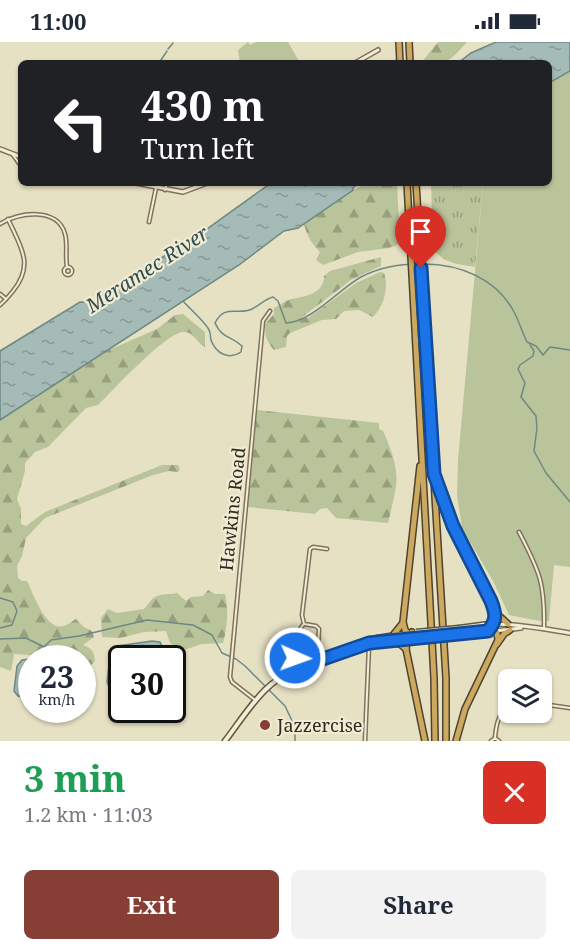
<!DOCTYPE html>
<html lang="en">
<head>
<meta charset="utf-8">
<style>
	:root { --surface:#fff; --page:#f2f2f3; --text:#1f2937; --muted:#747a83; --accent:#873e35 }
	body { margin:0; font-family:"Noto Serif",serif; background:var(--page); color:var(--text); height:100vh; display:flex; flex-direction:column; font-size:22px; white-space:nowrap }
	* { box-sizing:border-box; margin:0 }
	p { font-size:20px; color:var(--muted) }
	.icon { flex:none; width:33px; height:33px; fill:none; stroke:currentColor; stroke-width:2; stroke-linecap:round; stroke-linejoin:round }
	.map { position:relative; height:699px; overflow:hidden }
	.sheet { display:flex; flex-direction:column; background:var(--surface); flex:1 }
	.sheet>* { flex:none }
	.guide { position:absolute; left:18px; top:18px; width:534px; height:126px; border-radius:9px; box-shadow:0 2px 4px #0004; background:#202124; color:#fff; overflow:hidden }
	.fabs { position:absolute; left:498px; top:627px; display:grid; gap:12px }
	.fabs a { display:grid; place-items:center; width:54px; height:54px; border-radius:9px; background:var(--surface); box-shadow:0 2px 4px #0004; font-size:30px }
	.speed { position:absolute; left:18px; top:603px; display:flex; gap:12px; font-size:30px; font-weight:700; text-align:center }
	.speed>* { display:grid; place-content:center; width:78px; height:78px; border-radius:50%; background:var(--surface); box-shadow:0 2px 4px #0004; line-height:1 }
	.speed small { font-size:15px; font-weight:400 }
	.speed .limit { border:3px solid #111; border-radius:9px; background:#fff; color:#111 }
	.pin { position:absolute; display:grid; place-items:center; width:51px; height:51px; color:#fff; margin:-62px -26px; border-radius:50% 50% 50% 0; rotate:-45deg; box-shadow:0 0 6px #0007 }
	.pin .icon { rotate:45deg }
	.me { position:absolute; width:66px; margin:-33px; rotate:92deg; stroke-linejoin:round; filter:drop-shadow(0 0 4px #0008) }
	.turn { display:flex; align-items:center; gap:21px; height:126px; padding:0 24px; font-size:27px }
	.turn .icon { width:78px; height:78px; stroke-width:2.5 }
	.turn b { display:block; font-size:42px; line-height:51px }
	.round { display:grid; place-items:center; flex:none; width:63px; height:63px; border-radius:9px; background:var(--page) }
	.overview { display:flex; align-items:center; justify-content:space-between; height:102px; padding:0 24px }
	h1 { font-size:36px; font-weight:700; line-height:45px; color:#1e9e55 }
	.action { display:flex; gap:12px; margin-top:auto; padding:12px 24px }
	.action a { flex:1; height:69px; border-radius:9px; background:var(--accent); color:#fff; font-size:24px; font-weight:700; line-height:69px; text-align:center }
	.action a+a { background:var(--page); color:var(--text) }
	.status { display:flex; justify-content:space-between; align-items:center; height:42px; padding:0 30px; background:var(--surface); direction:ltr }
	.status svg { height:16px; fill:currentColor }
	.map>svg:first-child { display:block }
	.grass { fill:url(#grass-tufts) }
	.forest { fill:url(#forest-firs) }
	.green { fill:#bac49a }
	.water { fill:url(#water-ripples); stroke:#6e8884; stroke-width:1.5 }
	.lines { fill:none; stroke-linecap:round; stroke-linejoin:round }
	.stream { stroke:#6e8884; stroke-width:1.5 }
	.minor-casing { stroke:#80735d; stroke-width:5 }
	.tertiary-casing { stroke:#80735d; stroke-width:6 }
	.secondary-casing { stroke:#625540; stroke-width:7 }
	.motorway-casing { stroke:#4e4231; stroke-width:8 }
	.minor { stroke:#f4eed6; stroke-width:2 }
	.tertiary { stroke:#f4eed6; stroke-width:3 }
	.secondary { stroke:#f4eed6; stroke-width:4 }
	.motorway { stroke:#cca95f; stroke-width:5 }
	.secondary-bridge-casing { stroke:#625540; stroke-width:7; stroke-linecap:butt }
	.secondary-bridge { stroke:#f4eed6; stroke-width:4 }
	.route-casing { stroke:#114b97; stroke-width:15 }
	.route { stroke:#1a73e8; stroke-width:10 }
	.poi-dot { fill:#873e35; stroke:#f0ebd3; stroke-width:2 }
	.labels { text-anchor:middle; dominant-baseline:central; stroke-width:4.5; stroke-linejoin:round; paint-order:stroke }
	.street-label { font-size:18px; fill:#322a1f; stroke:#f0ebd3 }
	.poi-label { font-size:18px; fill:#322a1f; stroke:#f0ebd3; text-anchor:start }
	.water-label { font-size:20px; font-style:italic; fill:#304e50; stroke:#f0ebd3 }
</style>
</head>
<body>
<div class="status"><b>11:00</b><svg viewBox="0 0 49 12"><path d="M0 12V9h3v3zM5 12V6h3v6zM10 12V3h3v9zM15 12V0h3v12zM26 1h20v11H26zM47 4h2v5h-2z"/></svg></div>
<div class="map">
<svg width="570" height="699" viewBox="0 0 570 699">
	<defs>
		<pattern id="grass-tufts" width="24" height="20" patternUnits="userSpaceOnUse" patternTransform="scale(1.5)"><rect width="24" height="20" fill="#bac49a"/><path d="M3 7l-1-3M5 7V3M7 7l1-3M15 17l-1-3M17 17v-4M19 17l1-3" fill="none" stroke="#989f7d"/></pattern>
		<pattern id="forest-firs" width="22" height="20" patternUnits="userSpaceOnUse" patternTransform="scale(1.5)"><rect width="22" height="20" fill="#bac49a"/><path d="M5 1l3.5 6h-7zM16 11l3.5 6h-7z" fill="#989f7d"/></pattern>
		<pattern id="water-ripples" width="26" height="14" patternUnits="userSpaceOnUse" patternTransform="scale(1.5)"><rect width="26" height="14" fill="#a5bbb7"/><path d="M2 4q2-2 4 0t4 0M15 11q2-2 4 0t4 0" fill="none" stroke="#879894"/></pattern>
	</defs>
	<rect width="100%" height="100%" fill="#e7e1c4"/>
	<path class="grass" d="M 431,141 L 483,141 L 475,225 C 458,222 445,222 434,208 L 427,207 L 426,180 L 432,173 Z"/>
	<g class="forest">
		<path d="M 438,0 L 467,0 L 455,13 L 444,21 L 421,21 Z"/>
		<path d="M 368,141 L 397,141 L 400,202 L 389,206 L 358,210 L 323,223 L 316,218 L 320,210 C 311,201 307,194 304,182 L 353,148 Z"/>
		<path d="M 381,215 L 381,224 L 351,238 L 301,276 L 308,276 L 356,241 L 380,230 L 384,231 C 389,246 384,264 373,275 L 359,268 L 344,269 L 336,277 L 322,278 L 290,291 L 287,294 L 286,305 L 274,308 C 266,299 265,294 265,282 L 274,272 L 274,266 C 280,263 286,258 292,257 C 305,254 324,252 324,234 L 330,229 Z"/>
		<path d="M 183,272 L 205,290 L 205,305 C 196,301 194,289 183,290 C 164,292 114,348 98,363 L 86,366 L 48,405 L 35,410 L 25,421 L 25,429 L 17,457 L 21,467 L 21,482 L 26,484 L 45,470 L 162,423 L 178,423 L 180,427 L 178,430 L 169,429 L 153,433 L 45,476 L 26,496 L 22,514 L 17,524 L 18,536 L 22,539 L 27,539 C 33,551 46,590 64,584 C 68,583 72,579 76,577 L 84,585 L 92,589 L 94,595 L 83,603 C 92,606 94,610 95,619 L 91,623 L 83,625 L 82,616 L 14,612 L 11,629 L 0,625 L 0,378 L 109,308 L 157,287 L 175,273 Z"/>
		<path d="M 257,368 L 379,381 L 379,387 L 383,389 C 390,404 399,427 396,444 C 394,456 391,469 388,481 L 336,476 L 327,466 L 320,467 L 315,472 L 248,465 Z"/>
		<path d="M 208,548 L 215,552 L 225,552 C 229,566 227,587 223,601 L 202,602 L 184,608 L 170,601 L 166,589 L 144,590 L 120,596 L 102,595 L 101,576 L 108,567 L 117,571 L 144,567 C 148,563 151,557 155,555 C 162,551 170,553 177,551 L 186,559 L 191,555 L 203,554 Z"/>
	</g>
	<g class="green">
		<path d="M 248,0 L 250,3 L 256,0 L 288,0 L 300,21 L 240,21 L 238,8 Z"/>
		<path d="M 570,29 L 570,525 L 554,523 L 549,579 L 540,579 L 509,573 L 493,539 L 462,486 L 457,453 L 458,418 L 483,141 L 549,141 L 549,41 Z"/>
	</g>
	<g class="water">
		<path d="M 496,0 L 570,0 L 570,29 L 549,41 L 549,21 L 458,21 L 471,11 Z"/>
		<path d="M 271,141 L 359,141 L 353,146 L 353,148 L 298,186 L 284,189 L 239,223 L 0,378 L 0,309 L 80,260 L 95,261 L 104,251 L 197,194 Z"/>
		<path d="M 152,599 L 160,600 L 163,607 L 161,616 L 122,616 L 121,648 L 110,647 L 107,640 L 111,607 L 117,604 Z"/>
		<path d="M 31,617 L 32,617 L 31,657 L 18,654 L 14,649 L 17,624 L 22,618 Z"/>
	</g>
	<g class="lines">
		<g class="stream">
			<path d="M 168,7 L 173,1"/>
			<path d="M 159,21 L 167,9"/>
			<path d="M 424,222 C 460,222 497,237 514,270 C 519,279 522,290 527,300 L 536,304 L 543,313 L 550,305 L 570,308"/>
			<path d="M 183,259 C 189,266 206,281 209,288 C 211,291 210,295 211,298 C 216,312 229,318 241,310 L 242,304 C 231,293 223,298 215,281 C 225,261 238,274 252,267 C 260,263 265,257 273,255 L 278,259 L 286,281 C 312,280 339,247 361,235 C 380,225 398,222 419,222"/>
			<path d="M 530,303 L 534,309 L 533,314 L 520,323 L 518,327 L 525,341 L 521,355 L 536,374 L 537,386 L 534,409 L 546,431 L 570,460"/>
			<path d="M 0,556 L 13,560 L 17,569 L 12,583 L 0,586"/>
			<path d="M 0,597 L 26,596 L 44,605 L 51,598 L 79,594 L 147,578 L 193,583 L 212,593 L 222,611 L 236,617 L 245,624 L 285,664 L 295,685 L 295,699"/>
		</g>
		<g class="minor-casing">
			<g id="minor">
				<path d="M 13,113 L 21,124"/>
				<path d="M 165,148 L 167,141"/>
				<path d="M 149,180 L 156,146"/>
				<path d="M 0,182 C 18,170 58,165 65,192 C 68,202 65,214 67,225"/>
				<circle cx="68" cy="229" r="4"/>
				<path d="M 0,252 L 6,257"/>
				<path d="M 0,263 C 5,259 9,254 13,249 C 35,222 20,204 8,177"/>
				<path d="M 519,490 C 540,530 545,542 544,587"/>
				<path d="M 318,605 L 319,587 L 316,584 L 304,582 L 302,573 L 310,507 L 313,505 L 327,507"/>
				<path d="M 300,625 C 293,611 293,594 303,583"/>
				<path d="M 255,658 L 232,640 L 230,635 L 263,279 L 270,269"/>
				<path d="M 542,662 L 570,666"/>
				<path d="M 506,666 L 504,657 L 508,655"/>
				<path d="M 495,696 C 496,684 498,672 508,664"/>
				<path d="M 365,699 L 369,604"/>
				<path d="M 491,699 L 495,696 L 499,699"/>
			</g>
		</g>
		<g class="tertiary-casing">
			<g id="tertiary">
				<path d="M 355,21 L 378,8"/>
				<path d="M 0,107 L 21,115"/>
				<path d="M 136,141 L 183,150 L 207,141"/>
				<path d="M 494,582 C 519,582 545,587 570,591"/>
				<path d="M 495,589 L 521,586"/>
			</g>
		</g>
		<g class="secondary-casing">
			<g id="secondary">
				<path d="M 459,586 L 489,582"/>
				<path d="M 459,592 L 488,589"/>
				<path d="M 369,601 L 377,596 L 408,591"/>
				<path d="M 225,699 C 238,682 250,663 265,648 C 300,614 363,601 410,597"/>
			</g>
		</g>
		<g class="motorway-casing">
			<g id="motorway">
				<path d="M 399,0 L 400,21"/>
				<path d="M 409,0 L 410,21"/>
				<path d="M 407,141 L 434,636 L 435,699"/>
				<path d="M 416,141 L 446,636 L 446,699"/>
				<path d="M 437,438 L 453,484 L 496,571 L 495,580 L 488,589"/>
				<path d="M 496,571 L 508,582"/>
				<path d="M 412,590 L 407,599 L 406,607 L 425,699"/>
				<path d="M 394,592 L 402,582"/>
				<path d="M 413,596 L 405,588 L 403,580 L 420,424"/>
				<path d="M 388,599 L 400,602 L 406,607"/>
				<path d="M 497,602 L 504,592 L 510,588"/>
				<path d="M 456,699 L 465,667 L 498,598 L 497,591 L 490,583"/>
			</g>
		</g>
		<use href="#minor" class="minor"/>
		<use href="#tertiary" class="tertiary"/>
		<use href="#secondary" class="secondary"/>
		<use href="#motorway" class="motorway"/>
		<g class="secondary-bridge-casing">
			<g id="secondary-bridge">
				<path d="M 416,590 L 459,586"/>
				<path d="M 416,596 L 459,592"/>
			</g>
		</g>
		<use href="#secondary-bridge" class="secondary-bridge"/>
	</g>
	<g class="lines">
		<g class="route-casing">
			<path id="route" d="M 295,616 L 300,625 L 369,601 L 488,589 C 497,578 496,572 491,559 L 453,484 L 434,432 L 421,226"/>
		</g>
		<use href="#route" class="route"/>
	</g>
	<circle class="poi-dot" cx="265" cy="683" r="6"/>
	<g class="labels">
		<g class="street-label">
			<text transform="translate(232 467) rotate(-84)">Hawkins Road</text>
		</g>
		<g class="poi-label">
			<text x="277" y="683">Jazzercise</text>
		</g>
		<g class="water-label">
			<text transform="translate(147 227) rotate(-33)">Meramec River</text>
		</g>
	</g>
</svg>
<div class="fabs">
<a><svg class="icon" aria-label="layers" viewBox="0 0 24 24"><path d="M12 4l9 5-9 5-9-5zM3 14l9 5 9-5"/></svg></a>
</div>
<div class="speed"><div>23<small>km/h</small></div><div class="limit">30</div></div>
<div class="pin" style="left:421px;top:226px;background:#d93025"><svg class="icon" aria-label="arrive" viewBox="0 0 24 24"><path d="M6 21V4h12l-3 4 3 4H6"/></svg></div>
<svg class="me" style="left:295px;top:616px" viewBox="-20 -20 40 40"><circle r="17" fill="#1a73e8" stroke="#fff" stroke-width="3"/><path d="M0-11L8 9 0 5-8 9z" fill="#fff"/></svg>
<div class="guide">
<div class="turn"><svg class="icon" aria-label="left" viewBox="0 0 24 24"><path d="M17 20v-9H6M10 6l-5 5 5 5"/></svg><div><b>430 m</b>Turn left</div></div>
</div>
</div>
<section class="sheet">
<div class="overview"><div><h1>3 min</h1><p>1.2 km · 11:03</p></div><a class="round" style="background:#d93025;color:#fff"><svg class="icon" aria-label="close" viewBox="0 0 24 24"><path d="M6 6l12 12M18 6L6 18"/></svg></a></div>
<div class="action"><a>Exit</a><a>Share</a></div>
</section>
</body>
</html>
